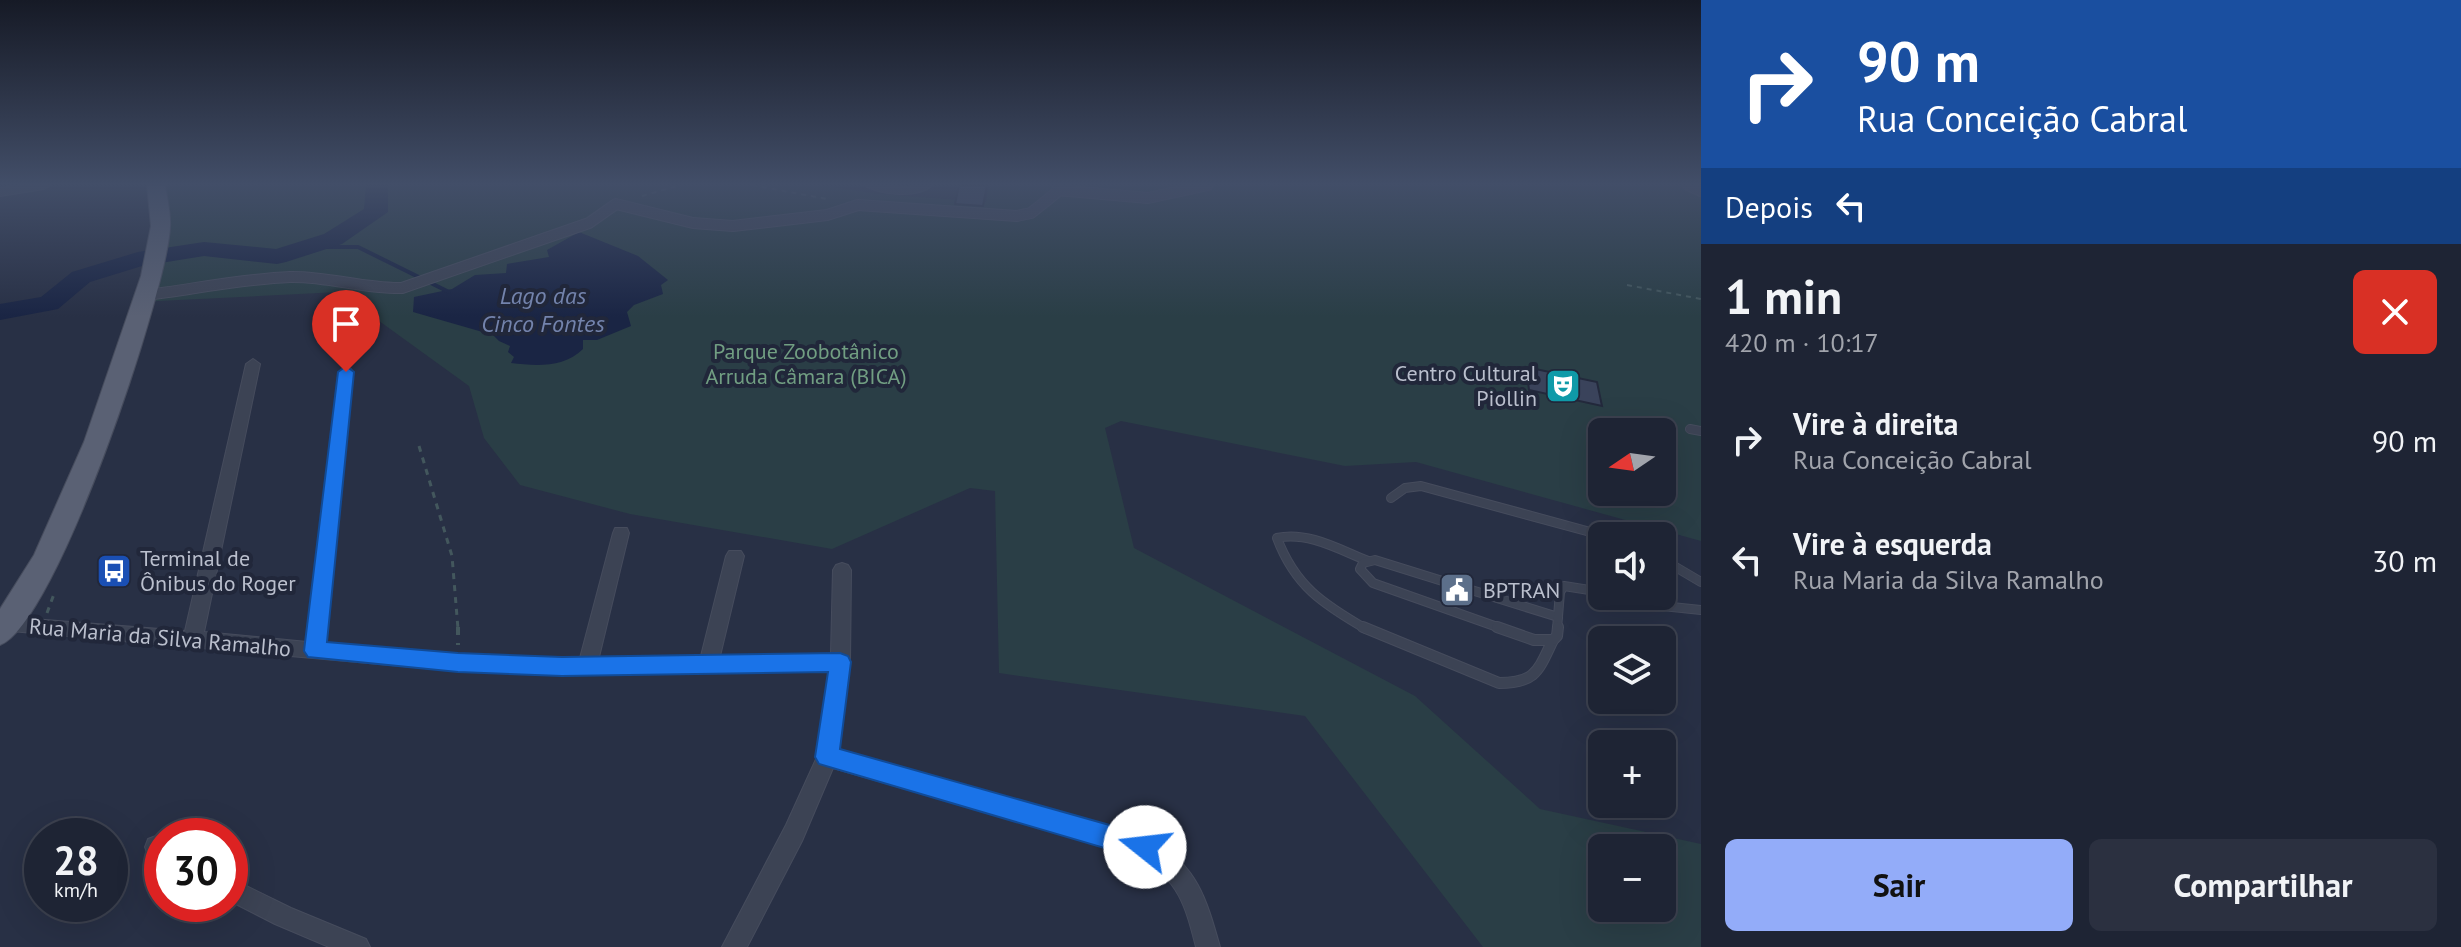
<!DOCTYPE html>
<html lang="pt">
<head>
<meta charset="utf-8">
<style>
	:root { --surface:#1e2434; --page:#2b3040; --text:#f1f3f6; --muted:#a1a4ac; --line:#3c414f; --accent:#93acf9 }
	body { margin:0; font-family:"PT Sans",sans-serif; background:var(--page); color:var(--text); height:100vh; display:flex; flex-direction:column; font-size:30px; white-space:nowrap }
	* { box-sizing:border-box; margin:0 }
	p { font-size:26px; color:var(--muted) }
	.icon { flex:none; width:44px; height:44px; fill:none; stroke:currentColor; stroke-width:2; stroke-linecap:round; stroke-linejoin:round }
	.map { position:relative; flex:1; overflow:hidden }
	.details { display:flex; flex-direction:column; background:var(--surface); width:760px }
	.details>* { flex:none }
	.banner { background:#1a4fa0; color:#fff; overflow:hidden }
	.needle { width:52px; rotate:257deg }
	.fabs { position:absolute; left:1588px; top:418px; display:grid; gap:16px }
	.fabs a { display:grid; place-items:center; width:88px; height:88px; border-radius:12px; background:var(--surface); box-shadow:0 8px 32px #0002,0 0 0 2px var(--line); font-size:40px }
	.speed { position:absolute; left:24px; top:818px; display:flex; gap:16px; font-size:40px; font-weight:700; text-align:center }
	.speed>* { display:grid; place-content:center; width:104px; height:104px; border-radius:50%; background:var(--surface); box-shadow:0 8px 32px #0002,0 0 0 2px var(--line); line-height:1 }
	.speed small { font-size:20px; font-weight:400 }
	.speed .limit { border:12px solid #d22; background:#fff; color:#111 }
	.pin { position:absolute; display:grid; place-items:center; width:68px; height:68px; color:#fff; margin:-82px -34px; border-radius:50% 50% 50% 0; rotate:-45deg; box-shadow:0 0 8px #0007 }
	.pin .icon { rotate:45deg }
	.me { position:absolute; width:88px; margin:-44px; rotate:286deg; stroke-linejoin:round; filter:drop-shadow(0 0 6px #0008) }
	.turn { display:flex; align-items:center; gap:28px; height:168px; padding:0 24px; font-size:36px }
	.turn .icon { width:104px; height:104px; stroke-width:2.5 }
	.turn b { display:block; font-size:56px; line-height:68px }
	.then { display:flex; align-items:center; height:76px; padding:0 24px; background:#0003; gap:16px; font-size:30px }
	.round { display:grid; place-items:center; flex:none; width:84px; height:84px; border-radius:12px; background:var(--page) }
	.overview { display:flex; align-items:center; justify-content:space-between; height:136px; padding:0 24px }
	h1 { font-size:48px; font-weight:800; line-height:60px }
	.cta { display:flex; gap:16px; margin-top:auto; padding:16px 24px }
	.cta a { flex:1; height:92px; border-radius:12px; background:var(--accent); color:#111; font-size:32px; font-weight:800; line-height:92px; text-align:center }
	.cta a+a { background:var(--page); color:var(--text) }
	ul { padding:0; list-style:none }
	li { display:flex; align-items:center; gap:24px; height:120px; padding:0 24px }
	li div { flex:1 }
	li b { display:block; font-size:30px }
	li em { font-style:normal }
	main { display:flex; flex:1; min-height:0 }
	.map>svg:first-child { display:block }
	.green { fill:#2a3e46; fill-rule:evenodd }
	.water { fill:#1a2544 }
	.lines { fill:none; stroke-linecap:round; stroke-linejoin:round }
	.stream { stroke:#1a2544; stroke-width:4 }
	.river { fill:#1a2544; fill-rule:evenodd }
	.building { fill:#3a435b; stroke:#23293c; stroke-width:2 }
	.service-far1-casing { stroke:#464c5d; stroke-width:10 }
	.service-casing { stroke:#464c5d; stroke-width:12 }
	.pedestrian-casing { stroke:#464c5d; stroke-width:12 }
	.minor-casing { stroke:#464c5d; stroke-width:2 }
	.tertiary-casing { stroke:#464c5d; stroke-width:2 }
	.primary-casing { stroke:#464c5d; stroke-width:2 }
	.path-far2 { stroke:#43575d; stroke-width:2; stroke-dasharray:5 5; stroke-linecap:butt }
	.path-far1 { stroke:#43575d; stroke-width:3; stroke-dasharray:6 6; stroke-linecap:butt }
	.path { stroke:#43575d; stroke-width:4; stroke-dasharray:8 8; stroke-linecap:butt }
	.service-far1 { stroke:#3c4354; stroke-width:8 }
	.service { stroke:#3c4354; stroke-width:10 }
	.pedestrian { stroke:#3c4354; stroke-width:10 }
	.minor { fill:#3c4354; fill-rule:evenodd }
	.tertiary { fill:#3c4354; fill-rule:evenodd }
	.primary { fill:#5a6174; fill-rule:evenodd }
	.route { fill:#1a73e8; stroke:#114b97; stroke-width:2 }
	.labels { text-anchor:middle; dominant-baseline:central; stroke-width:8; stroke-linejoin:round; paint-order:stroke }
	.park-label { font-size:22px; fill:#719e82; stroke:#21273a }
	.poi-label { font-size:22px; fill:#babfcd; stroke:#21273a; text-anchor:start }
	.street-label { font-size:22px; fill:#babfcd; stroke:#21273a }
	.water-label { font-size:24px; font-style:italic; fill:#7383ac; stroke:#21273a }
</style>
</head>
<body>
<main>
<div class="map">
<svg width="1701" height="947" viewBox="0 0 1701 947">
	<rect width="100%" height="100%" fill="#283045"/>
	<path class="green" d="M 158,185 L 818,185 L 879,194 L 986,202 L 989,185 L 1701,185 L 1701,541 L 1416,462 L 1345,466 L 1121,421 L 1105,428 L 1134,548 L 1415,696 L 1540,809 L 1701,844 L 1701,947 L 1483,947 L 1305,716 L 999,673 L 995,491 L 970,488 L 832,549 L 630,514 L 520,485 L 484,438 L 469,386 L 339,292 L 138,302 L 163,235 ZM 1602,432 L 1662,432 L 1662,492 L 1602,492 ZM 1602,848 L 1662,848 L 1662,908 L 1602,908 Z"/>
	<path class="water" d="M 579,232 L 638,256 L 668,280 L 661,285 L 663,294 L 634,305 L 627,312 L 631,326 L 597,340 L 583,340 L 583,349 C 564,368 536,366 511,363 L 514,357 L 508,352 L 510,346 L 499,341 L 493,335 L 413,312 L 414,297 L 452,289 L 475,275 L 506,273 L 507,264 L 549,257 L 547,250 Z"/>
	<g class="lines">
		<path class="stream" d="M 307,247 L 358,247 L 449,292"/>
		<path class="river" d="M 366,185 L 388,185 L 388,212 L 342,244 L 286,262 L 277,264 L 204,256 L 142,266 L 90,282 L 58,309 L 0,320 L 0,304 L 41,297 L 72,272 L 138,252 L 204,242 L 276,249 L 324,234 L 364,209 Z"/>
	</g>
	<g class="building">
		<path d="M 959,185 L 987,185 L 983,206 L 955,204 Z"/>
		<path d="M 1526,367 L 1597,382 L 1602,406 L 1529,390 Z"/>
	</g>
	<g class="lines">
		<g class="service-far1-casing">
			<g id="service-far1">
				<path d="M 1690,429 L 1701,431"/>
				<path d="M 1391,498 L 1405,488 L 1421,486 L 1605,536"/>
				<path d="M 1662,559 L 1701,582"/>
				<path d="M 1618,596 L 1653,605 L 1701,610"/>
				<path d="M 1366,629 C 1323,604 1295,586 1277,538 C 1308,531 1340,550 1368,561"/>
				<path d="M 1503,629 L 1373,583 L 1360,569 L 1363,563 L 1375,560 L 1558,617"/>
				<path d="M 1557,629 L 1560,592 L 1564,586 L 1602,592"/>
			</g>
		</g>
		<g class="service-casing">
			<g id="service">
				<path d="M 1363,627 L 1499,683 C 1536,683 1538,671 1553,640"/>
				<path d="M 1497,627 L 1534,640 L 1553,640 L 1557,636 L 1558,627"/>
			</g>
		</g>
		<g class="pedestrian-casing">
			<g id="pedestrian">
				<path d="M 1688,185 L 1701,191"/>
				<path d="M 1057,190 L 1148,198 L 1208,185"/>
				<path d="M 147,295 C 194,289 243,279 290,277 C 328,276 364,289 402,288 L 589,223 L 616,204 L 693,223 L 733,226 L 827,215 L 858,205 L 1017,216 L 1031,213 L 1066,185"/>
			</g>
		</g>
		<g class="minor-casing">
			<g id="minor">
				<path d="M 863,185 L 907,187 L 933,185 C 917,199 880,195 863,185 Z"/>
				<path d="M 253,359 L 260,364 L 204,632 L 307,642 L 339,372 L 346,367 L 351,369 L 353,372 L 325,643 L 458,655 L 580,658 L 613,533 L 615,528 L 627,528 L 629,533 L 599,657 L 701,656 L 726,556 L 729,551 L 741,551 L 744,556 L 720,656 L 831,654 L 833,570 L 836,565 L 842,563 L 848,565 L 851,570 L 850,662 L 838,751 L 1153,839 C 1198,868 1206,898 1220,947 L 1196,947 C 1185,904 1179,882 1140,856 L 833,768 L 802,841 L 747,947 L 722,947 L 786,825 L 817,757 L 829,670 L 562,674 L 458,671 L 0,630 L 0,621 L 7,617 L 185,631 L 246,364 Z"/>
				<path d="M 156,836 L 162,838 L 162,862 L 148,855 L 145,847 L 148,839 Z"/>
				<path d="M 230,878 L 291,908 L 366,939 L 370,947 L 329,947 L 275,924 L 230,901 Z"/>
			</g>
		</g>
		<g class="tertiary-casing">
			<path id="tertiary" d="M 19,185 L 51,185 L 44,189 L 0,196 L 0,188 Z"/>
		</g>
		<g class="primary-casing">
			<path id="primary" d="M 147,185 L 165,185 C 167,198 171,214 170,227 C 167,292 56,625 0,645 L 0,609 L 34,555 L 84,442 L 141,276 L 151,226 Z"/>
		</g>
		<g class="path-far2">
			<path d="M 752,185 L 827,199"/>
			<path d="M 642,196 L 681,185"/>
			<path d="M 1627,285 L 1701,299"/>
		</g>
		<g class="path-far1">
			<path d="M 419,446 L 452,556 L 458,629"/>
			<path d="M 47,613 L 54,594"/>
		</g>
		<path class="path" d="M 458,627 L 458,645"/>
		<use href="#service-far1" class="service-far1"/>
		<use href="#service" class="service"/>
		<use href="#pedestrian" class="pedestrian"/>
		<use href="#minor" class="minor"/>
		<use href="#tertiary" class="tertiary"/>
		<use href="#primary" class="primary"/>
	</g>
	<linearGradient id="sky" x2="0" y2="1"><stop stop-color="#161a26"/><stop offset="0.58" stop-color="#424e68"/><stop offset="1" stop-color="#424e68" stop-opacity="0"/></linearGradient>
	<rect width="1701" height="317" fill="url(#sky)"/>
	<path class="route" d="M 346,366 L 354,372 L 327,642 L 458,653 L 562,657 L 840,653 L 848,656 L 851,662 L 840,749 L 1145,835 L 1154,839 L 1158,847 L 1154,856 L 1145,860 L 819,764 L 815,757 L 828,672 L 562,676 L 458,672 L 308,657 L 304,651 L 338,372 Z"/>
	<defs>
		<g id="theatre-square" transform="scale(1.8)"><rect x="-9" y="-9" width="18" height="18" rx="4" fill="#0f9aa8" stroke="#21273a"/><path d="M-5-5.5Q0-4 5-5.5V0Q5 5 0 6Q-5 5-5 0ZM-3.3-2.5H-1v1.5H-3.3ZM1-2.5H3.3v1.5H1ZM-2.8 1Q0 5.5 2.8 1Z" fill="#fff"/></g>
		<g id="bus-square" transform="scale(1.8)"><rect x="-9" y="-9" width="18" height="18" rx="4" fill="#1a4fb4" stroke="#21273a"/><path d="M-5-6H5V4H4V6H2V4H-2V6H-4V4H-5ZM-3.5-4V0h7V-4ZM-3.5 1.2v1.5H-2V1.2ZM2 1.2v1.5H3.5V1.2Z" fill="#fff"/></g>
		<g id="civic-square" transform="scale(1.8)"><rect x="-9" y="-9" width="18" height="18" rx="4" fill="#5c6f8a" stroke="#21273a"/><path d="M-.6-6.5H3V-4.5H.6V-3L4-1V1h2V6H-6V1h2V-1L-.6-3ZM-1.2 2.5V6h2.4V2.5Z" fill="#fff"/></g>
	</defs>
	<g fill-rule="evenodd">
		<use href="#theatre-square" x="1563" y="386"/>
		<use href="#bus-square" x="114" y="571"/>
		<use href="#civic-square" x="1457" y="590"/>
	</g>
	<g class="labels">
		<g class="park-label">
			<text x="806" y="351">Parque Zoobotânico<tspan x="806" dy="25">Arruda Câmara (BICA)</tspan></text>
		</g>
		<g class="poi-label">
			<text x="1537" y="373" text-anchor="end">Centro Cultural<tspan x="1537" dy="25">Piollin</tspan></text>
			<text x="140" y="558">Terminal de<tspan x="140" dy="25">Ônibus do Roger</tspan></text>
			<text x="1483" y="590">BPTRAN</text>
		</g>
		<g class="street-label">
			<text transform="translate(160 637) rotate(5)">Rua Maria da Silva Ramalho</text>
		</g>
		<g class="water-label">
			<text x="543" y="295">Lago das<tspan x="543" dy="28">Cinco Fontes</tspan></text>
		</g>
	</g>
</svg>
<div class="fabs">
<a><svg class="needle" viewBox="-14 -14 28 28"><path d="M0-13l5 13h-10z" fill="#e53935"/><path d="M0 13l5-13h-10z" fill="#a1a4ac"/></svg></a>
<a><svg class="icon" aria-label="sound" viewBox="0 0 24 24"><path d="M4 9h4l5-4v14l-5-4H4zM17 9q2 3 0 6"/></svg></a>
<a><svg class="icon" aria-label="layers" viewBox="0 0 24 24"><path d="M12 4l9 5-9 5-9-5zM3 14l9 5 9-5"/></svg></a>
<a>+</a>
<a>−</a>
</div>
<div class="speed"><div>28<small>km/h</small></div><div class="limit">30</div></div>
<div class="pin" style="left:346px;top:372px;background:#d93025"><svg class="icon" aria-label="arrive" viewBox="0 0 24 24"><path d="M6 21V4h12l-3 4 3 4H6"/></svg></div>
<svg class="me" style="left:1145px;top:847px" viewBox="-20 -20 40 40"><circle r="19" fill="#fff"/><path d="M0-13L10 11 0 6-10 11z" fill="#1a73e8"/></svg>
</div>
<section class="details">
<div class="banner">
<div class="turn"><svg class="icon" aria-label="right" viewBox="0 0 24 24"><path d="M7 20v-9h11M14 6l5 5-5 5"/></svg><div><b>90 m</b>Rua Conceição Cabral</div></div>
<div class="then">Depois<svg class="icon" aria-label="left" viewBox="0 0 24 24"><path d="M17 20v-9H6M10 6l-5 5 5 5"/></svg></div>
</div>
<div class="overview"><div><h1>1 min</h1><p>420 m · 10:17</p></div><a class="round" style="background:#d93025;color:#fff"><svg class="icon" aria-label="close" viewBox="0 0 24 24"><path d="M6 6l12 12M18 6L6 18"/></svg></a></div>
<ul>
<li><svg class="icon" aria-label="right" viewBox="0 0 24 24"><path d="M7 20v-9h11M14 6l5 5-5 5"/></svg><div><b>Vire à direita</b><p>Rua Conceição Cabral</p></div><em>90 m</em></li>
<li><svg class="icon" aria-label="left" viewBox="0 0 24 24"><path d="M17 20v-9H6M10 6l-5 5 5 5"/></svg><div><b>Vire à esquerda</b><p>Rua Maria da Silva Ramalho</p></div><em>30 m</em></li>
</ul>
<div class="cta"><a>Sair</a><a>Compartilhar</a></div>
</section>
</main>
</body>
</html>
